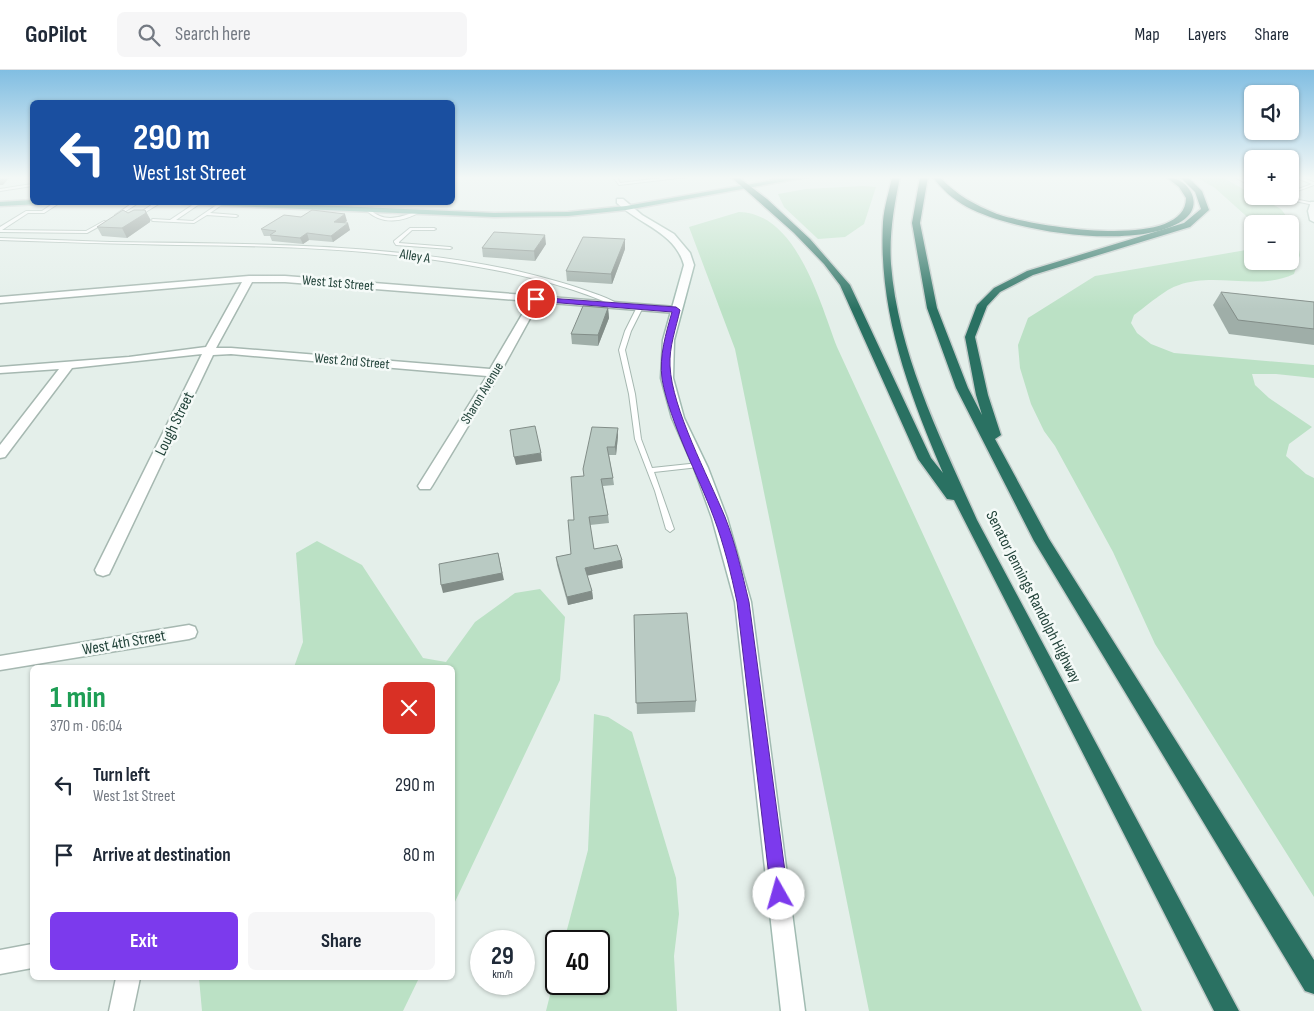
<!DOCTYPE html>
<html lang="en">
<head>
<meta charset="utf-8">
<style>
	:root { --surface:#fff; --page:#f6f6f7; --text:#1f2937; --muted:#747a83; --line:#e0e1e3; --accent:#7c3aed }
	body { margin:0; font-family:"Sofia Sans Condensed",sans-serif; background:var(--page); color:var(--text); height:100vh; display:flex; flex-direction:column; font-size:19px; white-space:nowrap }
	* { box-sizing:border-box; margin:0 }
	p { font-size:16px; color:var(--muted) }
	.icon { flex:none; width:28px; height:28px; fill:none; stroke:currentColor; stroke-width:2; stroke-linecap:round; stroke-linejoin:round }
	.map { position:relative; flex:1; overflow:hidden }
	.side { position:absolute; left:30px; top:595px; width:425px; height:315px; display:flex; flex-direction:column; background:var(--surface); border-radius:8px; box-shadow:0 1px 4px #0004 }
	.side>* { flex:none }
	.top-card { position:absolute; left:30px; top:30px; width:425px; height:105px; border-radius:8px; box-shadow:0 1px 4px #0004; background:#1a4fa0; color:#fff; overflow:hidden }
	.controls { position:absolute; left:1244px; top:15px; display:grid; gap:10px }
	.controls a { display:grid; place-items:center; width:55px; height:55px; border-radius:8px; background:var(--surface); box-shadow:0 1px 4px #0004; font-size:25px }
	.speed { position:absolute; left:470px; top:860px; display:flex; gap:10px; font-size:25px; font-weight:700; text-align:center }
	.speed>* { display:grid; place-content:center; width:65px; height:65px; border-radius:50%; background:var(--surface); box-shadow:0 1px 4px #0004; line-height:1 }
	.speed small { font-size:12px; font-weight:400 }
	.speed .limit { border:2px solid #111; border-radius:8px; background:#fff; color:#111 }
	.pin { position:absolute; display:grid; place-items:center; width:42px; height:42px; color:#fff; margin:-21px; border:2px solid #fff; border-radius:50%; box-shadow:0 1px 5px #0007 }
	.me { position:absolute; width:55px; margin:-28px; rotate:353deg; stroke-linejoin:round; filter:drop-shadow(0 0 4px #0008) }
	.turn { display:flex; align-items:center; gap:18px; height:105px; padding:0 20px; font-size:22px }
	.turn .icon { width:65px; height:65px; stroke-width:2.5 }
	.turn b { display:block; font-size:35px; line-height:42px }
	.round { display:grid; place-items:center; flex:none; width:52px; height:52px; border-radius:8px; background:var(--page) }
	.summary { display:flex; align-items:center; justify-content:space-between; height:85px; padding:0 20px }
	h1 { font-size:30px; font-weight:700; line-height:38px; color:#1e9e55 }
	.cta { display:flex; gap:10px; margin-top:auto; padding:10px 20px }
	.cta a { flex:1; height:58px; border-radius:8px; background:var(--accent); color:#fff; font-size:20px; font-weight:700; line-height:58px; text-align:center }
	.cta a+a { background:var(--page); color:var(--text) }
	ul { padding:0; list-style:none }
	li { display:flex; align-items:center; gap:15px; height:70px; padding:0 20px }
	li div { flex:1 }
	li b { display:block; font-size:19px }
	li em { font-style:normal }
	header { display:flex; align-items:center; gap:30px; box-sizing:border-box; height:70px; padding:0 25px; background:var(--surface); border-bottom:1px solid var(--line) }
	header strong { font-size:24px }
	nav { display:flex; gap:28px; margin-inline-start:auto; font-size:18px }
	.search { width:350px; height:45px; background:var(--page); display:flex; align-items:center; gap:12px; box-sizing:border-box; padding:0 18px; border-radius:8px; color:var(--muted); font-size:19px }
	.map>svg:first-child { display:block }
	.green { fill:#bbe1c5 }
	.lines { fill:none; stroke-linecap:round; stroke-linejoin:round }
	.lane-casing { stroke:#a6b8b1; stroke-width:2 }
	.street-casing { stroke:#a6b8b1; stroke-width:3 }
	.secondary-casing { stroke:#a1bbb2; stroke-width:3 }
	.primary-casing { stroke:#c1cac8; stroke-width:3 }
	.highway-casing { stroke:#c1cac8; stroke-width:3 }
	.lane { fill:#fff; fill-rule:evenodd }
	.street { fill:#fff; fill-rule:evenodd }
	.secondary { fill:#fff; fill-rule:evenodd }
	.primary { fill:#64a896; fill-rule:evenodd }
	.highway { fill:#2a7162; fill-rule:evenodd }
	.wall { fill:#9faea8 }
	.shaded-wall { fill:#828d88 }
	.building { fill:#b9cac3; stroke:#828d88 }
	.route { fill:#7c3aed; stroke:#51269a }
	.labels { text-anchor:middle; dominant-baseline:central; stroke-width:5; stroke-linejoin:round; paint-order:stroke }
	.far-street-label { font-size:14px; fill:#214239; stroke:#f5faf8 }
	.street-label { font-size:16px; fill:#214239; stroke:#f5faf8 }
</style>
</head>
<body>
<header>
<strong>GoPilot</strong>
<div class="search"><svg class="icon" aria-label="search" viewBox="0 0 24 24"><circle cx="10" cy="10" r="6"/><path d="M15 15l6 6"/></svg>Search here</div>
<nav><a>Map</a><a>Layers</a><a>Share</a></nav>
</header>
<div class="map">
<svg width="1314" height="941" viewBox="0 0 1314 941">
	<rect width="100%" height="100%" fill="#e4efea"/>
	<g class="green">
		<path d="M 1196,107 L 1222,107 L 1252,124 L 1252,126 L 1257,126 L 1281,139 L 1295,158 L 1300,185 L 1294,204 C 1258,221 1216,202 1179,215 C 1165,219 1147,236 1134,245 L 1131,253 L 1137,263 L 1151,274 L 1174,283 L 1314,295 L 1314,308 L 1276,304 L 1252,304 L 1255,315 L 1269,328 L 1312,357 L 1289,374 L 1286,386 L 1306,404 L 1314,408 L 1314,827 L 1155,574 L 1113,482 L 1055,376 L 1044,361 L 1031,334 L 1020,298 L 1018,275 L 1028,248 L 1095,206 L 1252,179 L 1252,191 L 1290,191 L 1290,154 L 1255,154 L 1215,118 Z"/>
		<path d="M 863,116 L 876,117 L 864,154 L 845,167 L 818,169 L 784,137 L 778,124 L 806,119 Z"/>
		<path d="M 739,142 C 797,143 820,233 837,277 L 1142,941 L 869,941 L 735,279 L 689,157 Z"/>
		<path d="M 317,471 L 362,495 L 423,588 L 446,592 L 475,552 L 515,523 L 540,519 L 565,547 L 560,610 L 453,836 L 452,598 L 294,597 L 303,572 L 296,483 Z"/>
		<path d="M 594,644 L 608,647 L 632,662 L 676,808 L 679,844 L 674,886 L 677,941 L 546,941 L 556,901 L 556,914 L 599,914 L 599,871 L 564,871 L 588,780 Z"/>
		<path d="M 199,908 L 419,908 L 403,941 L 202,941 Z"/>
	</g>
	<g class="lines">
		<g class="lane-casing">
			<g id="lane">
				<path d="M 613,107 L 617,107 L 620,113 L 671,107 L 686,107 L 619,115 Z"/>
				<path d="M 1235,107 L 1240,107 L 1252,115 L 1252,117 Z"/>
				<path d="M 1294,107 L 1300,107 L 1314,112 L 1314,115 L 1292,123 L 1290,122 L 1290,119 L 1293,121 L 1312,114 Z"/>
				<path d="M 32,114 L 32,116 L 0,121 L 0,119 Z"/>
				<path d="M 1271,126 L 1280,126 L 1314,133 L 1314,135 Z"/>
				<path d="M 55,132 L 61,132 L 44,143 L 28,143 L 2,160 L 86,161 L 104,151 L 107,152 L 87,163 L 0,162 L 0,157 L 26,141 L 42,141 Z"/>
				<path d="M 134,132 L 140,132 L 118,146 L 115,145 Z"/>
				<path d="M 156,132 L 162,132 L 139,146 L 136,145 Z"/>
				<path d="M 197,132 L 201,133 L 176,150 L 193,151 L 221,132 L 226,132 L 210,143 L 236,145 L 238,146 L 236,147 L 207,145 L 194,153 L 153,151 L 151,150 L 153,149 L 170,150 Z"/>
				<path d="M 367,139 L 369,139 C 386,154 399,147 418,141 L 420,142 C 403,152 382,155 367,141 Z"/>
				<path d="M 410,158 L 434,158 L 436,159 L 434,160 L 412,160 L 399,172 L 399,173 L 450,177 L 452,178 L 450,179 L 396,175 L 394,172 L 394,171 Z"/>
				<path d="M 0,168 C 37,169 73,171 110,172 C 246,174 383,172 517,201 C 542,207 566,213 590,222 C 599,225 610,229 618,234 L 613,235 C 560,212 506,201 449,192 C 359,178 269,176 178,175 C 118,174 59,172 0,170 Z"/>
				<path d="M 640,235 L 643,237 L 631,261 L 625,280 L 635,324 L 641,369 L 652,398 L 699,393 L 702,395 L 699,397 L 654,402 L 674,459 L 670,462 L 666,459 L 655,421 L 635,369 L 629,324 L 619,280 L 625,261 L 637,237 Z"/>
			</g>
		</g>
		<g class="street-casing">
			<g id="street">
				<path d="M 249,206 L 285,206 L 676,237 L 681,240 L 676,243 L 539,232 L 500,303 L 432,416 L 430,419 L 420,419 L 418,416 L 487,306 L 231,284 L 213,285 L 111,500 L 109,504 L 103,506 L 97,504 L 95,500 L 202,284 L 72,298 L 5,387 L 0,388 L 0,375 L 59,299 L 0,303 L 0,297 L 129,287 L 206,277 L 242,212 L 0,233 L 0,227 ZM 252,212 L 285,212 L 530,231 L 490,299 L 231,278 L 216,278 Z"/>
				<path d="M 189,555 L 195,557 L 197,562 L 195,567 L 189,569 L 0,600 L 0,586 Z"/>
				<path d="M 32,874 L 32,898 L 0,904 L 0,880 Z"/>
				<path d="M 116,908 L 140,908 L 133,941 L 109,941 Z"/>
			</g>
		</g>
		<g class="secondary-casing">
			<g id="secondary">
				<path d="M 617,129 L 623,129 L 642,145 L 674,164 L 690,183 L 694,195 L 674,270 L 673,308 L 684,348 L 708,398 L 727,448 L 751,532 L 805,941 L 781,941 L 735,532 L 712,448 L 694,398 L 672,348 L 661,308 L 663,270 L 684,195 C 675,162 640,155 617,133 Z"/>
				<path d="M 1311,132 L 1314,132 L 1314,152 L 1310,150 L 1308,141 Z"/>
			</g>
		</g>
		<g class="primary-casing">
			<g id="primary">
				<path d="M 791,107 L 808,107 L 626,140 L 568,146 L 494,147 L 182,134 L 178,132 L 251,132 L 494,143 L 568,142 L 626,136 Z"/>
				<path d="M 32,130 L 32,132 L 45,132 L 41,134 L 0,136 L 0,132 Z"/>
			</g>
		</g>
		<g class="highway-casing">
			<g id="highway">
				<path d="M 731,107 L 738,107 L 767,129 L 810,169 L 850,215 L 931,388 L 943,403 C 909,323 878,241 883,152 C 884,137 889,122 892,107 L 900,107 C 894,136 889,165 891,194 C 898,284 941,369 977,450 L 1239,941 L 1214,941 L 954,430 L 947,429 L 918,389 L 840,215 L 824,194 L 794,163 Z"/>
				<path d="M 920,107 L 928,107 L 920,153 L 937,238 L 968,318 L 982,345 L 976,325 L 965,267 L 977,235 L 994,218 L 1027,201 L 1184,153 L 1201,139 L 1195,122 L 1180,107 L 1188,107 L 1202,121 L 1209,140 L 1190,157 L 1033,205 L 1000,222 L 987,236 L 975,267 L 988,325 L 1001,365 L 995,369 L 1049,469 L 1314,890 L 1314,924 L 1305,921 L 1034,471 L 956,318 L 927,238 L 912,153 Z"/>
				<path d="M 933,107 L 940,107 C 956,125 975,135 997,144 C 1028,155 1186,183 1186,128 L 1179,117 L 1166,107 C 1189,107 1206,136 1182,151 C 1135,181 1014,162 967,137 C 953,129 942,120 933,107 Z"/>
			</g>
		</g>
		<use href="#lane" class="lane"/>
		<use href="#street" class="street"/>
		<use href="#secondary" class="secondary"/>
		<use href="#primary" class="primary"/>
		<use href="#highway" class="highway"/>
	</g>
	<g class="wall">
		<path d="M 145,140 L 150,149 L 150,152 L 127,168 L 102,166 L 97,157 L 128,143 Z"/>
		<path d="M 347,151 L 344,153 L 350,160 L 333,172 L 309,170 L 303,174 L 272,171 L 270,166 L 264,166 L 261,159 Z"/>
		<path d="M 546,174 L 535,191 L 483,187 L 482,178 Z"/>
		<path d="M 625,179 L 612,214 L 567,211 L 566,201 Z"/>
		<path d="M 1221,222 L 1314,232 L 1314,275 L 1229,264 L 1213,235 Z"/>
		<path d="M 608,238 L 609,248 L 598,276 L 572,274 L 571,264 Z"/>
		<path d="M 618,366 L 616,385 L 609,385 L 613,408 L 614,415 L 603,416 L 608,445 L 609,453 L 590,455 L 594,479 L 623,498 L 587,505 L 592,521 L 593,529 L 568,535 L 557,495 L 556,487 L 571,484 L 574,450 L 584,406 L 583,399 Z"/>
		<path d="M 634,545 L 696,631 L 695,642 L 637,644 Z"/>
	</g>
	<g class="shaded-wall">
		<path d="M 0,107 L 10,107 L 3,115 L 0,115 Z"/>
		<path d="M 145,140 L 150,149 L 150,152 L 127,168 L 122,158 Z"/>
		<path d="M 345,144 L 347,151 L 336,158 L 334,152 Z"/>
		<path d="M 348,153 L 350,160 L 333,172 L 331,166 Z"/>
		<path d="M 307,163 L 309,170 L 303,174 L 300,168 Z"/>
		<path d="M 545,165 L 546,174 L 535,191 L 534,181 Z"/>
		<path d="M 625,169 L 625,179 L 612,214 L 611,204 Z"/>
		<path d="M 608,238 L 609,248 L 598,276 L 598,265 Z"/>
		<path d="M 618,358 L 618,366 L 616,385 L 615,377 Z"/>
		<path d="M 541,383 L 542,391 L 516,395 L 514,387 Z"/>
		<path d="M 498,483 L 504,510 L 443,523 L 441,515 Z"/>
		<path d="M 622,490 L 623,498 L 586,506 L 585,498 Z"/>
		<path d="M 592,521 L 593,529 L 568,535 L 567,527 Z"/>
	</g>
	<g class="building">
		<path d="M 123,140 L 128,143 L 134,140 L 145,140 L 146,143 L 122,158 L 97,157 Z"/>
		<path d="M 312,140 L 345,144 L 334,152 L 348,153 L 331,166 L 307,163 L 300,168 L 270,165 L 276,161 L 261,159 L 284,145 L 301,147 Z"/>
		<path d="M 494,162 L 545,165 L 534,181 L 482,178 Z"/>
		<path d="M 583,167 L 625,169 L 611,204 L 566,201 Z"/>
		<path d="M 1221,222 L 1314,232 L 1314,259 L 1238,250 Z"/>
		<path d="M 583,236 L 608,238 L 598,265 L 571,264 Z"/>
		<path d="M 535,356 L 541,383 L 514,387 L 510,360 Z"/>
		<path d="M 592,357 L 618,358 L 615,377 L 607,377 L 613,408 L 601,409 L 608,445 L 589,447 L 594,479 L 617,475 L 622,490 L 585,498 L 592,521 L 567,527 L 556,487 L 571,484 L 568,450 L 574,450 L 571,407 L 584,406 L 583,399 Z"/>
		<path d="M 498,483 L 502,503 L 441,515 L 439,494 Z"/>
		<path d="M 687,543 L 696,631 L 636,633 L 634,545 Z"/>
	</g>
	<linearGradient id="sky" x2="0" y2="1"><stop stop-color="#81bee2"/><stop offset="0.45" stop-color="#f3f8f6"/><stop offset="1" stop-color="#f3f8f6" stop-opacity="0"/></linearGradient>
	<rect width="1314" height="239" fill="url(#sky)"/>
	<path class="route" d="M 533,227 L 676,237 L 680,240 C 676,258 669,277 670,296 C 672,339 708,406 725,447 C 736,475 742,503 749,532 L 788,824 L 785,830 L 779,833 L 773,830 L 771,824 L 737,532 C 731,503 724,475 714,448 C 698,405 670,353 662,309 C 659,286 666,263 672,242 L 536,231 L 532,229 Z"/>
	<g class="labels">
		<g class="far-street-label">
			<text transform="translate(415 186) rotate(9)">Alley A</text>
			<text transform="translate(338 213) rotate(5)">West 1st Street</text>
			<text transform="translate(352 291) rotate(5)">West 2nd Street</text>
			<text transform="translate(482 323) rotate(-59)">Sharon Avenue</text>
		</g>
		<g class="street-label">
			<text transform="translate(175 354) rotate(-64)">Lough Street</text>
			<text transform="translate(1033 527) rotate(63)">Senator Jennings Randolph Highway</text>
			<text transform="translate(124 573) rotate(-10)">West 4th Street</text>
		</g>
	</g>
</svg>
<div class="controls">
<a><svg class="icon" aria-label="sound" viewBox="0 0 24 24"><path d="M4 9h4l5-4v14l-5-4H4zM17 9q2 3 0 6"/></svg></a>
<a>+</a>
<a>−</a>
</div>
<div class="speed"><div>29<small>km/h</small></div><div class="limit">40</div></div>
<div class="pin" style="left:536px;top:229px;background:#d93025"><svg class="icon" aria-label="arrive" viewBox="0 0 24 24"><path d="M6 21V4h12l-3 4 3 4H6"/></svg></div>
<svg class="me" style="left:779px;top:824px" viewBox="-20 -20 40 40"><circle r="19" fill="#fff"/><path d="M0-13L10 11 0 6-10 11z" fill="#7c3aed"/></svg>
<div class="top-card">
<div class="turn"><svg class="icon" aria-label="left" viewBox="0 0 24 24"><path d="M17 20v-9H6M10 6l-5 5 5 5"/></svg><div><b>290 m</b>West 1st Street</div></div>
</div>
<section class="side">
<div class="summary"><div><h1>1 min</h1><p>370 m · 06:04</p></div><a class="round" style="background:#d93025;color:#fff"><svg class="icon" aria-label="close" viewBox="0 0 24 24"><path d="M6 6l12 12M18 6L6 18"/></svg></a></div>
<ul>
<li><svg class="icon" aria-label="left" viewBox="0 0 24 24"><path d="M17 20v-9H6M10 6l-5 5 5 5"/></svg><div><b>Turn left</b><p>West 1st Street</p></div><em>290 m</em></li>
<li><svg class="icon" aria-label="arrive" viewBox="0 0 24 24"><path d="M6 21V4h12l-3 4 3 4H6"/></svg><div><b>Arrive at destination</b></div><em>80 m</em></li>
</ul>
<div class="cta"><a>Exit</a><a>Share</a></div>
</section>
</div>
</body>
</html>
